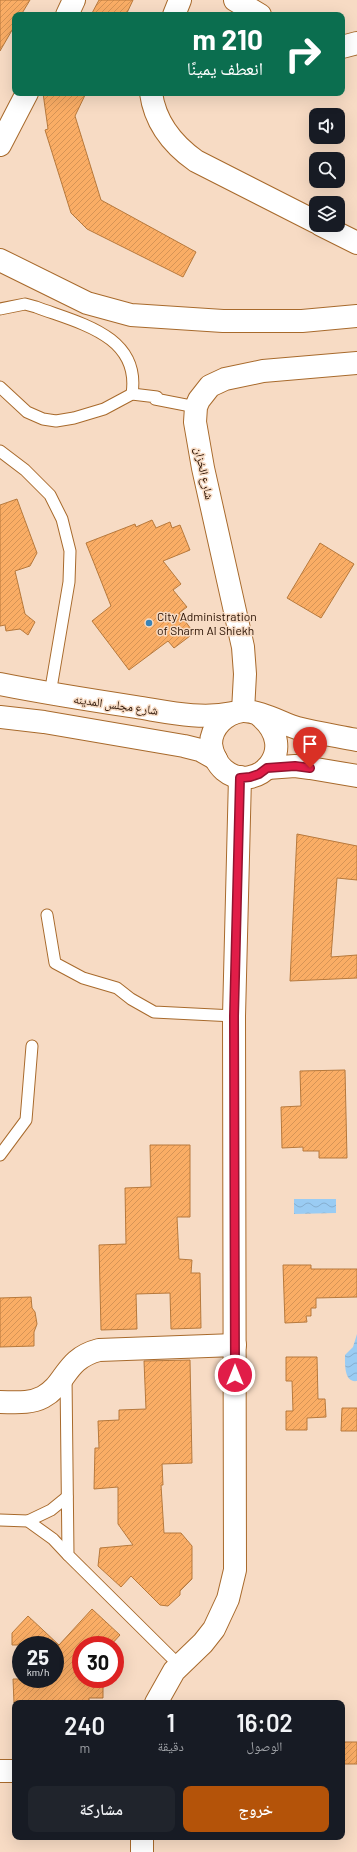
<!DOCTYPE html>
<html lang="ar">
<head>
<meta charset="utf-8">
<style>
	:root { --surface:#171b24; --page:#20242c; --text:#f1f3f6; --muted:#9ea1a6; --accent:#b45309 }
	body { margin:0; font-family:Barlow,"Noto Naskh Arabic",sans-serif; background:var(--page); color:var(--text); direction:rtl; height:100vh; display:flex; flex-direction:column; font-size:15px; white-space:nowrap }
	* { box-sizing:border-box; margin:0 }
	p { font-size:13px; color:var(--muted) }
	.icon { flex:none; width:22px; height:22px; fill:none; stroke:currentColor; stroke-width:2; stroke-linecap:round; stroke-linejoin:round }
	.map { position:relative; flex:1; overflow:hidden; direction:ltr }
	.panel { position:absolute; left:12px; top:1700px; width:333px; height:140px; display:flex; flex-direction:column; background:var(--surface); border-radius:8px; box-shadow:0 4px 16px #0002; direction:rtl }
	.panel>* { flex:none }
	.hud { position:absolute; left:12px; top:12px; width:333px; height:84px; border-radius:8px; box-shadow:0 4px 16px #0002; direction:rtl; background:#0b6e4f; color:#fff; overflow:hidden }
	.controls { position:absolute; left:309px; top:108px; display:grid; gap:8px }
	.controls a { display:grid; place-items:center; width:36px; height:36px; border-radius:8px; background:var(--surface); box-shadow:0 4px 16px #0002; font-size:20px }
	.speed { position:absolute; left:12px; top:1636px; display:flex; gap:8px; font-size:20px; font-weight:700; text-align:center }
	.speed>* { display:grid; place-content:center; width:52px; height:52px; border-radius:50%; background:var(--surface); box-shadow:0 4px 16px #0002; line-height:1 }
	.speed small { font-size:10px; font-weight:400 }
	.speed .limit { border:6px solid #d22; background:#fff; color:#111 }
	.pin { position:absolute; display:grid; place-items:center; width:34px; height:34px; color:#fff; margin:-41px -17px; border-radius:50% 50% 50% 0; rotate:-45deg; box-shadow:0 0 4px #0007 }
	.pin .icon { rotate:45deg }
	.me { position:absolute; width:44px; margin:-22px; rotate:0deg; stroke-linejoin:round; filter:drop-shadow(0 0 3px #0008) }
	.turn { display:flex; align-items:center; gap:14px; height:84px; padding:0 16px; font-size:18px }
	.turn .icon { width:52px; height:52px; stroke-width:2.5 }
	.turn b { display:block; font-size:28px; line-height:34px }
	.eta { display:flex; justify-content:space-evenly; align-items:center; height:68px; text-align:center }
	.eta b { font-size:24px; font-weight:600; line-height:28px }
	.primary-button { display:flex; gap:8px; margin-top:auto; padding:8px 16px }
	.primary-button a { flex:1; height:46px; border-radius:8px; background:var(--accent); color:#fff; font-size:16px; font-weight:600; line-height:46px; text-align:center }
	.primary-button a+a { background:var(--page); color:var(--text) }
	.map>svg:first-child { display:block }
	.water { fill:url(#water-waves) }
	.building { fill:url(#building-hatch); stroke:#b7793c }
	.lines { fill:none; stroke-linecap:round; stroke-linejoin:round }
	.lane-casing { stroke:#a86a2c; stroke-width:13 }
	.street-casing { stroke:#a86a2c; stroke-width:24 }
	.secondary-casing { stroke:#a86a2c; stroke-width:24 }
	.lane { stroke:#fff; stroke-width:11 }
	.street { stroke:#fff; stroke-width:22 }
	.secondary { stroke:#fff; stroke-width:22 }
	.route-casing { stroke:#92132f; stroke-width:10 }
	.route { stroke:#e11d48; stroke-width:7 }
	.poi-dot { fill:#3a83b7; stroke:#f7dbc4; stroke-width:1.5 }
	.labels { text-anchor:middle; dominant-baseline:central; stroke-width:3; stroke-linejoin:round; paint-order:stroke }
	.street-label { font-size:12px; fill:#281000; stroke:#f7dbc4 }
	.poi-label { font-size:12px; fill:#281000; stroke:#f7dbc4; text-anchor:start }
</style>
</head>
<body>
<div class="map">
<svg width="357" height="1852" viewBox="0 0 357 1852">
	<defs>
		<pattern id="water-waves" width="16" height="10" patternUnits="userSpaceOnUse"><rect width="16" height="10" fill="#9accf3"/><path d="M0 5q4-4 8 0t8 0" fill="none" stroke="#85aecf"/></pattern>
		<pattern id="building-hatch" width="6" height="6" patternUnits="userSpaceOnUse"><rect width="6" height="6" fill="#faad65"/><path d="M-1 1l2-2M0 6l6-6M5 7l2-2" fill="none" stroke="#d69456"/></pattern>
	</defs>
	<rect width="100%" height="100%" fill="#f7dbc4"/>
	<g class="water">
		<path d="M 336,1199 L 336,1213 L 294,1214 L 294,1199 Z"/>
		<path d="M 357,1334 L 357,1381 C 344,1383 345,1364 345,1355 L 353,1347 Z"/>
	</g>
	<g class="building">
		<path d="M 0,0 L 30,0 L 21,15 L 15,15 L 15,25 L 0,51 Z"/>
		<path d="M 99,0 L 133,0 L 126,15 L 91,15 Z"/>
		<path d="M 43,93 L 86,93 L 75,116 L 101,200 L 196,252 L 183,277 L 87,229 L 71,213 L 45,130 L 48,129 Z"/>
		<path d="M 17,499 L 37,553 L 30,566 L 15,571 L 25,614 L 35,622 L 28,635 L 20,629 L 6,631 L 5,625 L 0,626 L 0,505 Z"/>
		<path d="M 152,520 L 156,528 L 170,522 L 172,528 L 180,525 L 190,550 L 163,561 L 181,584 L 173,590 L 187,607 L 179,613 L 194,633 L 174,648 L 168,641 L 129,670 L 92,621 L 111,606 L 86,543 L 135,524 L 136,527 Z"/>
		<path d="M 320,543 L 354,564 L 321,618 L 287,598 Z"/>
		<path d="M 297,834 L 357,846 L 357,880 L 337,878 L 331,957 L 357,955 L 357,978 L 290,981 Z"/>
		<path d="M 345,1070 L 347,1158 L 319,1158 L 319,1151 L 303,1151 L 303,1147 L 282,1148 L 281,1107 L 301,1106 L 300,1071 Z"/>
		<path d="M 150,1145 L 190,1145 L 190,1217 L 177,1217 L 179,1259 L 192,1260 L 191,1273 L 200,1273 L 201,1328 L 171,1329 L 170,1293 L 136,1294 L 137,1329 L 101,1330 L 99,1245 L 126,1244 L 125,1188 L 151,1187 Z"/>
		<path d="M 283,1265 L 311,1265 L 311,1269 L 357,1269 L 357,1297 L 316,1298 L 316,1308 L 311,1308 L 311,1316 L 306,1316 L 307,1322 L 285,1323 Z"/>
		<path d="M 31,1297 L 32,1308 L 35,1312 L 37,1324 L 34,1332 L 34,1346 L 0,1347 L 0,1298 Z"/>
		<path d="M 286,1357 L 317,1357 L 318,1399 L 325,1399 L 326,1417 L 307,1418 L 307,1430 L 286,1430 L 286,1411 L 293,1411 L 292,1381 L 286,1381 Z"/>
		<path d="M 190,1360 L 192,1463 L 162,1464 L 163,1485 L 161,1485 L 164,1533 L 181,1533 L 192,1546 L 192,1579 L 180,1591 L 180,1595 L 168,1606 L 160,1605 L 131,1576 L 121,1587 L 98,1566 L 100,1548 L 133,1545 L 118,1524 L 118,1487 L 94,1489 L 95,1448 L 99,1448 L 98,1421 L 119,1420 L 119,1410 L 146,1409 L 144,1361 Z"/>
		<path d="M 342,1408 L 357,1408 L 357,1431 L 341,1431 Z"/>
		<path d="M 92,1609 L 120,1635 L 111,1645 L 81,1645 L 81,1679 L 103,1679 L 103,1698 L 89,1698 L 89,1703 L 14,1703 L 13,1679 L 55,1679 L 55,1649 L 59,1645 L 12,1645 L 12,1633 L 28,1616 L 59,1645 Z"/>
		<rect x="342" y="1742" width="15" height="22"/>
	</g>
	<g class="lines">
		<g class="lane-casing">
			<g id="lane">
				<path d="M 0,309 L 25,304 L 36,307 C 78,323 141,335 132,394"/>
				<path d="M 0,387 L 27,412 L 43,419 L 56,421 L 74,418 L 104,409 L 132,394 L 157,397 L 155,399 L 196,407"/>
				<path d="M 0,451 L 25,470 L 50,495 L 62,519 L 70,551 L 69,582 L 50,694"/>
				<path d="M 47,915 L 55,963 L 83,978 L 117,988 L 131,999 L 154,1012 L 234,1016"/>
				<path d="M 0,1155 L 26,1120 L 32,1046"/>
				<path d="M 66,1377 L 68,1555 L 180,1666"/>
				<path d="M 0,1520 L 28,1521 L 53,1539 L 68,1555"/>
				<path d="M 28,1521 L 51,1510 L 67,1497"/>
			</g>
		</g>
		<g class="street-casing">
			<g id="street">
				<path d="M 235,0 L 260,15"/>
				<path d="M 67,15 L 74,0"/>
				<path d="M 174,15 L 180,0"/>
				<path d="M 342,47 L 357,43"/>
				<path d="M 151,93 C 155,122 172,144 196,161 L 316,222"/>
				<path d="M 0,145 L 27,93"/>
				<path d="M 321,225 L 357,243"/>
				<path d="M 0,1402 C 14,1402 30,1404 43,1397 C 67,1384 64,1359 99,1350 L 235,1345"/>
				<path d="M 156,1703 L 174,1671 L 203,1643 L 214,1629 L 228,1599 L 235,1570 L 234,1016 L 240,777"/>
				<path d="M 0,1771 L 15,1771"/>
				<path d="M 142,1837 L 142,1852"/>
			</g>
		</g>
		<g class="secondary-casing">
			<g id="secondary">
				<path d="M 0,260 L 87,303 L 131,315 L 223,321 L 302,321 L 357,316"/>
				<path d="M 0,684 C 45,693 90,700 136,707 C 168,712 201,720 233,713"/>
				<path d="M 243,711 L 245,674 L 243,647 L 203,468 L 195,422 L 196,407 L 199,400 L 210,386 L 225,379 L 263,371 L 357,363"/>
				<path d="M 259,715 C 302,750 255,796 224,770 C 217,764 212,753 211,744 C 211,727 226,713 242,711 C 257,710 282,723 297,728 C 317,733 337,736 357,740"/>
				<path d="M 0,717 L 44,722 L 184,746 L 200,750 L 216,759"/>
				<path d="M 267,768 L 295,766 L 310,768 L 357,776"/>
			</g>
		</g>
		<use href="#lane" class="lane"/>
		<use href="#street" class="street"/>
		<use href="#secondary" class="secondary"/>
	</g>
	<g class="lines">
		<g class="route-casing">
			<path id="route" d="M 235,1375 L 234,1016 L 240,778 L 250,777 L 259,774 L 267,768 L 295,766 L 310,768"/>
		</g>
		<use href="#route" class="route"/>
	</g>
	<circle class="poi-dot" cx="149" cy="623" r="4"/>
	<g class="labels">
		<g class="street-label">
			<text transform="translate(205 473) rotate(78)">شارع الخزان</text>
			<text transform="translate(116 704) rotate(8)">شارع مجلس المدينه</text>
		</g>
		<g class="poi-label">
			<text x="157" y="616">City Administration<tspan x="157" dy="14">of Sharm Al Shiekh</tspan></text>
		</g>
	</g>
</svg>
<div class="controls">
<a><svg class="icon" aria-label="sound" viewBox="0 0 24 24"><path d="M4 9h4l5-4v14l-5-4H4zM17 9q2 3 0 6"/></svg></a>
<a><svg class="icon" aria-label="search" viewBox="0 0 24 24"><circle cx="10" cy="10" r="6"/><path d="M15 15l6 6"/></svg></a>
<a><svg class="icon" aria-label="layers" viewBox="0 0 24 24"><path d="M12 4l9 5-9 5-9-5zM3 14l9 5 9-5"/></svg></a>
</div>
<div class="speed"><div>25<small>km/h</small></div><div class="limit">30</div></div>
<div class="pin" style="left:310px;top:768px;background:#d93025"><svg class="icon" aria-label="arrive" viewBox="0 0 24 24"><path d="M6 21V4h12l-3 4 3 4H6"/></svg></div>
<svg class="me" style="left:235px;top:1375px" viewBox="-20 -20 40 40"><circle r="17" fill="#e11d48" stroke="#fff" stroke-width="3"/><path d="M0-11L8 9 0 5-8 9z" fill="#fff"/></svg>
<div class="hud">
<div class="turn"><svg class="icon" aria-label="right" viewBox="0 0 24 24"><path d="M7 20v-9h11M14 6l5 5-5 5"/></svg><div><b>210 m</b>انعطف يمينًا</div></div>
</div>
<section class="panel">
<div class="eta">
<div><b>16:02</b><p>الوصول</p></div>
<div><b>1</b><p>دقيقة</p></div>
<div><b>240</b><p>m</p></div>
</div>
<div class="primary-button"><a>خروج</a><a>مشاركة</a></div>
</section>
</div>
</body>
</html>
